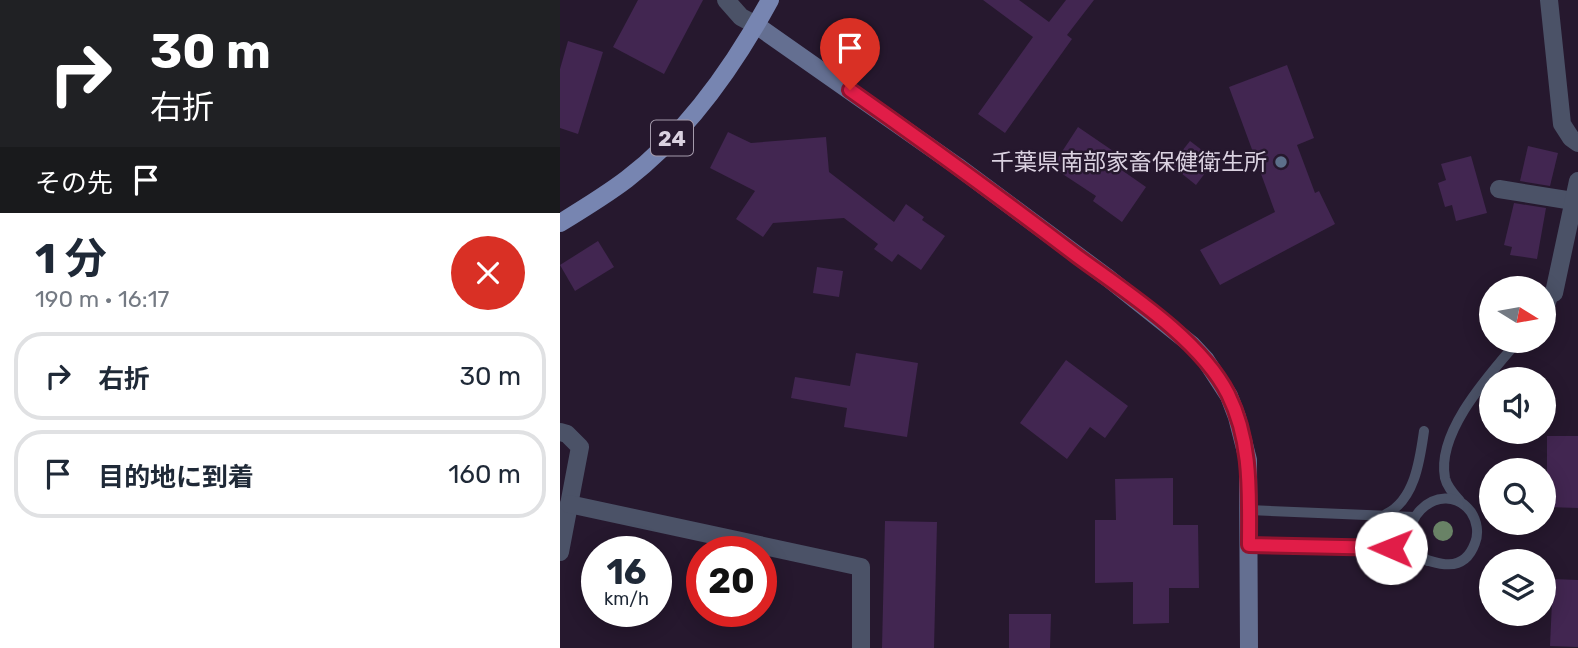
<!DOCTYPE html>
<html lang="ja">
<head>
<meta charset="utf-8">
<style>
	:root { --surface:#fff; --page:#f6f6f7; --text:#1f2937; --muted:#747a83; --line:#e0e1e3 }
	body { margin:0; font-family:Rubik,"Noto Sans JP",sans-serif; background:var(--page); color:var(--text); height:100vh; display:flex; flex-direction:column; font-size:26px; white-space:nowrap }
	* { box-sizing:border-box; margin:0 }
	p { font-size:23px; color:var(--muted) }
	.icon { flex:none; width:38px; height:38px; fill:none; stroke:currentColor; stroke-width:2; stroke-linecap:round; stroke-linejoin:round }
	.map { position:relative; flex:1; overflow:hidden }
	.panel { display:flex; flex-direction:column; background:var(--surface); width:560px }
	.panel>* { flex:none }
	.top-card { background:#202124; color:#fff; overflow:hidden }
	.needle { width:46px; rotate:101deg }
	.buttons { position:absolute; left:919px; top:276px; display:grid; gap:14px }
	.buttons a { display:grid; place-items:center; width:77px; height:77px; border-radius:50%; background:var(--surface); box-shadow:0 4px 18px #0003; font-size:35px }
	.speed { position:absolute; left:21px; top:536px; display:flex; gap:14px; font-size:35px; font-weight:700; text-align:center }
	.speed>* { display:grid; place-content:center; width:91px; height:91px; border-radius:50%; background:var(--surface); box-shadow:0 4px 18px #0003; line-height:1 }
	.speed small { font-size:18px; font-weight:400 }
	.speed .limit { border:10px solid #d22; background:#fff; color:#111 }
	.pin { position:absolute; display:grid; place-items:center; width:60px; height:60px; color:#fff; margin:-72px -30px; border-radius:50% 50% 50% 0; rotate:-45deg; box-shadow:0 0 7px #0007 }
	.pin .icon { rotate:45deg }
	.me { position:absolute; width:77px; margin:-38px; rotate:271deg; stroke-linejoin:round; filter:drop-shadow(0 0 5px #0008) }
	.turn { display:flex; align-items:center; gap:24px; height:147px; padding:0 35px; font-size:32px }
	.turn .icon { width:91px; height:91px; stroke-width:2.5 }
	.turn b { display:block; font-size:49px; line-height:60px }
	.then { display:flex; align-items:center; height:66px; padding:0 35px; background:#0003; gap:14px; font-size:26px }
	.round { display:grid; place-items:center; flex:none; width:74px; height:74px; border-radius:37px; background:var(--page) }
	.summary { display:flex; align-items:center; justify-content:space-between; height:119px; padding:0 35px }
	h1 { font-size:42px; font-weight:700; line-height:52px }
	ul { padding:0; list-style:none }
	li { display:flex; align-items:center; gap:21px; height:88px; margin:0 14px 10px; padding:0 21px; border:4px solid var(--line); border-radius:28px }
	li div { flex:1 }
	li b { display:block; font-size:26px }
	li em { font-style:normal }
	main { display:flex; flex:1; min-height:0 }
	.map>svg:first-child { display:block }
	.building { fill:#422651 }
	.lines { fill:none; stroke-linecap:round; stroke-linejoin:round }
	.lane { stroke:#4b5267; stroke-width:10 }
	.street { stroke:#4b5267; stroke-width:18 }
	.secondary { stroke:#646f91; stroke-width:18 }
	.primary { stroke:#7785b1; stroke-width:18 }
	.tree { fill:#698266 }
	.route-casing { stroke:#92132f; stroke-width:18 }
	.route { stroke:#e11d48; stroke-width:12 }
	.service-dot { fill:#5c6f8a; stroke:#26182e; stroke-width:2.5 }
	.labels { text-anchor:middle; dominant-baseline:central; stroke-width:5; stroke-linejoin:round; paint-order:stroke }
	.shield { fill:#26182e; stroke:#a49aab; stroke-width:2 }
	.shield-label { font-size:21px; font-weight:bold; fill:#dad1e0 }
	.poi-label { font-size:23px; fill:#dad1e0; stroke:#26182e; text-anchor:end }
</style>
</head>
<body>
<main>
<section class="panel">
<div class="top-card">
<div class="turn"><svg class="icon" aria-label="right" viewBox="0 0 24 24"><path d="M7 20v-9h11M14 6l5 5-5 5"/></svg><div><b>30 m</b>右折</div></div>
<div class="then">その先<svg class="icon" aria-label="arrive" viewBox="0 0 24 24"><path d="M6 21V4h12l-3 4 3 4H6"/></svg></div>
</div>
<div class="summary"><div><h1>1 分</h1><p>190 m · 16:17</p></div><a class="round" style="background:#d93025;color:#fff"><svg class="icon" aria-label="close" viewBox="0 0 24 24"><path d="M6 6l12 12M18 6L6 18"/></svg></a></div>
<ul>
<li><svg class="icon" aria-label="right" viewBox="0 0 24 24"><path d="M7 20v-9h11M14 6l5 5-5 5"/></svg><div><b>右折</b></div><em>30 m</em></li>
<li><svg class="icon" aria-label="arrive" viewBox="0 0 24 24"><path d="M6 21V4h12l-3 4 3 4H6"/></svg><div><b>目的地に到着</b></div><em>160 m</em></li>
</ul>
</section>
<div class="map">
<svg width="1018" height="648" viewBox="0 0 1018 648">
	<rect width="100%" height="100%" fill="#26182e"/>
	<g class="building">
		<path d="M 78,0 L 143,0 L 104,74 L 53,47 Z"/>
		<path d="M 423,0 L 459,0 L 489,22 L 506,0 L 534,0 L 507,35 L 512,39 L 445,133 L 418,114 L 473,37 Z"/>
		<path d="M 8,41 L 43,52 L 18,134 L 0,128 L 0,69 Z"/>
		<path d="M 727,65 L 754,138 L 737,145 L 755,193 L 759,191 L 775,224 L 660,285 L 640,250 L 715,212 L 669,87 Z"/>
		<path d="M 518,127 L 559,155 L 553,164 L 586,187 L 562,222 L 533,201 L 536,196 L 492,167 Z"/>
		<path d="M 168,132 L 191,143 L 266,137 L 269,172 L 334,222 L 346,204 L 364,217 L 362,220 L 385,236 L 361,270 L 338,254 L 332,262 L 314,249 L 318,244 L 284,218 L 213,223 L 203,237 L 176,219 L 195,191 L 150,168 Z"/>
		<path d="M 630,141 L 655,160 L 636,185 L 611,165 Z"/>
		<path d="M 968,146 L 998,153 L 990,186 L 960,181 Z"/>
		<path d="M 911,156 L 927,213 L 896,221 L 892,205 L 885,207 L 878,183 L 886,180 L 881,164 Z"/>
		<path d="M 954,203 L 986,208 L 977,259 L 950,255 L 952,247 L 944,245 Z"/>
		<path d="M 38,241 L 54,267 L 15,291 L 0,265 Z"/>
		<path d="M 257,267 L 283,271 L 279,297 L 253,293 Z"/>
		<path d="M 296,353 L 358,363 L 347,437 L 284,427 L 287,408 L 231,398 L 235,377 L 290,386 Z"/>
		<path d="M 506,360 L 568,406 L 545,438 L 530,427 L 507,459 L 460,423 Z"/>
		<path d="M 987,436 L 1018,436 L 1018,508 L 987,507 Z"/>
		<path d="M 613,478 L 613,525 L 638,525 L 639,588 L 609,588 L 609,623 L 573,624 L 573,582 L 535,583 L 535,520 L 556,520 L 555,479 Z"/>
		<path d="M 325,521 L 377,522 L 374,648 L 322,648 Z"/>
		<path d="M 993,579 L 1018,580 L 1018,647 L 990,646 Z"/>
		<path d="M 449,614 L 491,614 L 490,648 L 449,648 Z"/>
	</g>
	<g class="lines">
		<g class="lane">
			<path d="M 984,318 L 988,313 L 994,293"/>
			<path d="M 900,501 C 894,494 887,487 885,478 C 876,432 930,374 958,341"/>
			<path d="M 689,510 L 854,517"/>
			<path d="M 826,514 C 855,500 860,459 864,431"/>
			<path d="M 689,545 L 831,548 C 858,553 900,585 915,543 C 919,533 917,521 911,512 C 881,472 821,530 868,561"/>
		</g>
		<g class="street">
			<path d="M 166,0 L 181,17 L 196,25"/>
			<path d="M 989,0 L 1002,124 L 1011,138 L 1018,143"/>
			<path d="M 939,189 L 1013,201"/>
			<path d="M 994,293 L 1018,181"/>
			<path d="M 0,432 L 7,434 L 20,447 L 0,552"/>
			<path d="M 9,504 L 301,567 L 301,648"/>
		</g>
		<path class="secondary" d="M 196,25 L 397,166 L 548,278 L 632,345 L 645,359 L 669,396 L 677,417 L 688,460 L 689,648"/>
		<path class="primary" d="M 0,223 C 23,209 46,195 67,179 C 127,133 174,66 210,0"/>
	</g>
	<circle class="tree" cx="883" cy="531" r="10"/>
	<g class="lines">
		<g class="route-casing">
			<path id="route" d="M 290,90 C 367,144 442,199 517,256 C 566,292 640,339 668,394 C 692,442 689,493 689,545 L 831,548"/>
		</g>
		<use href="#route" class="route"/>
	</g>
	<circle class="service-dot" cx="721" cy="162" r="7"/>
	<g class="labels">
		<rect class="shield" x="91" y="120.5" width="42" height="35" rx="5"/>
		<g class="shield-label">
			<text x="112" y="138">24</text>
		</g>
		<g class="poi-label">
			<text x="707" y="162">千葉県南部家畜保健衛生所</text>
		</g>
	</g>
</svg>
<div class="buttons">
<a><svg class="needle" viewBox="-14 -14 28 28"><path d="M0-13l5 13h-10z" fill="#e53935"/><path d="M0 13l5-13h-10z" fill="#747a83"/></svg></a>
<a><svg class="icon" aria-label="sound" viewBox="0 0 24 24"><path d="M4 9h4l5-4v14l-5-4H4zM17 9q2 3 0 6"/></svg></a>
<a><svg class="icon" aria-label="search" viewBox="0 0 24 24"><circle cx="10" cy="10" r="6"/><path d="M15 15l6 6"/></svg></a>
<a><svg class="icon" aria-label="layers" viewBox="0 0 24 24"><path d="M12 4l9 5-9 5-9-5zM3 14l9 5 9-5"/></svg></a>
</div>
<div class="speed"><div>16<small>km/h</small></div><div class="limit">20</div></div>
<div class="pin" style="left:290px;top:90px;background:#d93025"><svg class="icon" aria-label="arrive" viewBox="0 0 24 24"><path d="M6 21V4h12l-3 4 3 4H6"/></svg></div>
<svg class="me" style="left:831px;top:548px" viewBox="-20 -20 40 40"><circle r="19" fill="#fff"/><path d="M0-13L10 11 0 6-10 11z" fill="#e11d48"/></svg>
</div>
</main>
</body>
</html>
